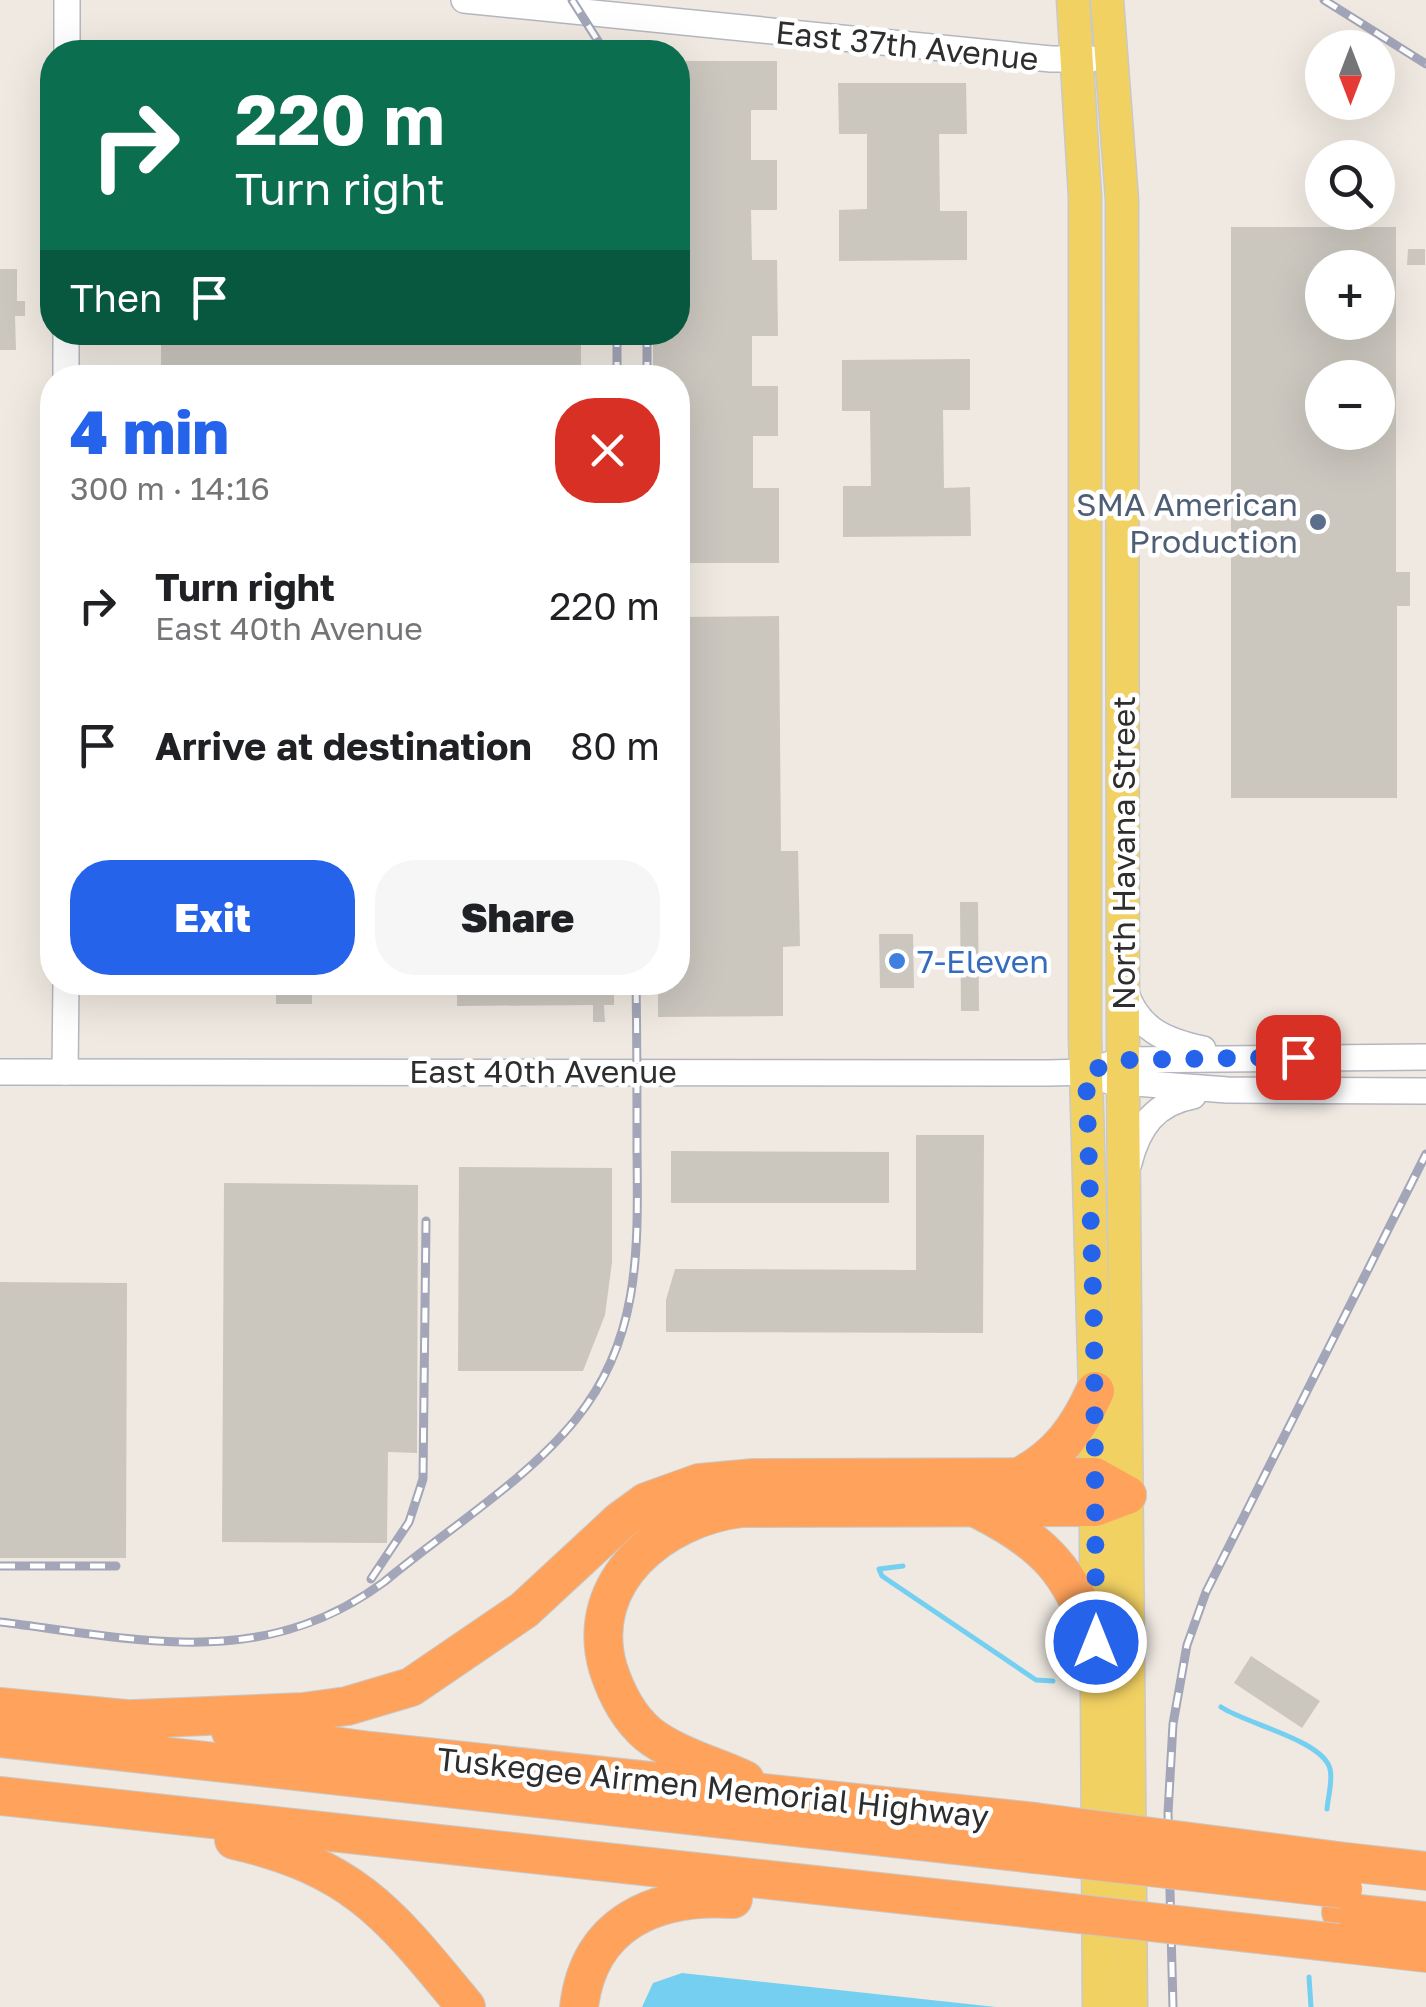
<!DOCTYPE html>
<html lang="en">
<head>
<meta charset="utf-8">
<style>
	:root { --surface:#fff; --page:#f6f6f6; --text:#202124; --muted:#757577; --accent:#2563eb }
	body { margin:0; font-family:"Golos Text",sans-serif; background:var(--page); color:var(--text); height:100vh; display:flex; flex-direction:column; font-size:38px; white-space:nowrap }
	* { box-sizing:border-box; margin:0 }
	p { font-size:32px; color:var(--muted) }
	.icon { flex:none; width:55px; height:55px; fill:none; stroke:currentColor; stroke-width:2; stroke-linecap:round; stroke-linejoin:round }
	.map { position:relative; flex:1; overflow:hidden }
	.panel { position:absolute; left:40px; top:365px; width:650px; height:630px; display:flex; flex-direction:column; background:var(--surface); border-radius:40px; box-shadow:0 10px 40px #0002 }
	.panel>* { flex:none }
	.guide { position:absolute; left:40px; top:40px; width:650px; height:305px; border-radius:40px; box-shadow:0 10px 40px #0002; background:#0b6e4f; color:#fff; overflow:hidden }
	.needle { width:65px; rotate:180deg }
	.buttons { position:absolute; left:1305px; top:30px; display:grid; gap:20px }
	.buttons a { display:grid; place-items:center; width:90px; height:90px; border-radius:50%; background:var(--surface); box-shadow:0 10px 40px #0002; font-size:50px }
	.pin { position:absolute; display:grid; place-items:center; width:85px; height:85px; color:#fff; margin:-42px; border-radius:20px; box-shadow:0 5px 15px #0006 }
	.me { position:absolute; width:110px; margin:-55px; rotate:0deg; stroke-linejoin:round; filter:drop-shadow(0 0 8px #0008) }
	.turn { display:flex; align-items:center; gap:35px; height:210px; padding:0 30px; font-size:45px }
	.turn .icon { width:130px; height:130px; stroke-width:2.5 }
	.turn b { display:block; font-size:70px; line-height:85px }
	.then { display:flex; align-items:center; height:95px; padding:0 30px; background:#0003; gap:20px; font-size:38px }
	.round { display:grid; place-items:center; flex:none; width:105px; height:105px; border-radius:40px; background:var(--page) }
	.summary { display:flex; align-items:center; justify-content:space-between; height:170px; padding:0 30px }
	h1 { font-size:60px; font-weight:800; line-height:75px; color:var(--accent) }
	.button { display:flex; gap:20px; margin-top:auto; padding:20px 30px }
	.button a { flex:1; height:115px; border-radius:40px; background:var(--accent); color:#fff; font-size:40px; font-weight:800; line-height:115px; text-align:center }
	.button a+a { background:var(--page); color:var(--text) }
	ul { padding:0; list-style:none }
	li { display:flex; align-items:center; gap:30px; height:140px; padding:0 30px }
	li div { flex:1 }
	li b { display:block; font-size:38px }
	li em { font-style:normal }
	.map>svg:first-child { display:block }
	.water { fill:#75cff0 }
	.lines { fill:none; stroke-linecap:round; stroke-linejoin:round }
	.stream { stroke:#75cff0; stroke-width:5 }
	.building { fill:#cbc7bf; fill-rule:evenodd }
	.minor-casing { stroke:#b4b7c1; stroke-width:28 }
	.major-casing { stroke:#c9c9c9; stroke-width:35 }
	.highway-casing { stroke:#c9c9c9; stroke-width:40 }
	.minor { stroke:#fff; stroke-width:25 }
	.major { stroke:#f2d163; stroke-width:32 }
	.highway { stroke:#ffa35c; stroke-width:38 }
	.rail-casing { stroke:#a3a6b8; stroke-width:9 }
	.rail { stroke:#fff; stroke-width:5; stroke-dasharray:15; stroke-linecap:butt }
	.highway-bridge-casing { stroke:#c9c9c9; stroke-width:40; stroke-linecap:butt }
	.highway-bridge { stroke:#ffa35c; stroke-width:38 }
	.route { stroke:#2563eb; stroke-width:18; stroke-dasharray:0 32.4 }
	.service-dot { fill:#5c6f8a; stroke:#fff; stroke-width:4 }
	.shop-dot { fill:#3f7fe0; stroke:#fff; stroke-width:4 }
	.labels { text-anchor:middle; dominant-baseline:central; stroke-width:9; stroke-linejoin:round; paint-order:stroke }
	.street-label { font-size:32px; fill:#2e2e2e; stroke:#fff }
	.service-label { font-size:32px; fill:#4e5e75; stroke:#fff; text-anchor:end }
	.shop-label { font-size:32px; fill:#366cbe; stroke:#fff; text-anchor:start }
</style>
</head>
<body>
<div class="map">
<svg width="1426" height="2007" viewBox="0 0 1426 2007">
	<rect width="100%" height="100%" fill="#efe9e1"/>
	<path class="water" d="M 682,1973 L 996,2007 L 642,2007 L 653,1983 Z"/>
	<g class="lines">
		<g class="stream">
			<path d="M 903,1566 L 879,1569 L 882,1576 L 1036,1680 L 1053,1681"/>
			<path d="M 1221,1707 C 1246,1724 1323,1740 1330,1769 C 1333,1780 1328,1797 1327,1809"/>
			<path d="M 1309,1977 L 1311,2007"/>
		</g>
	</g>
	<g class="building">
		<path d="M 678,61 L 777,61 L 777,110 L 751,110 L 751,160 L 777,160 L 777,210 L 751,210 L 752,260 L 777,260 L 778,336 L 752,336 L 752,386 L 778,386 L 778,436 L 753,436 L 753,488 L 779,488 L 779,563 L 678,563 L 678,378 L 653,378 L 653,332 L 678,332 Z"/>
		<path d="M 838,83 L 966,83 L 967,134 L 939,134 L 940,211 L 967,211 L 967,260 L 839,261 L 839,210 L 867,209 L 867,134 L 839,134 Z"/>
		<path d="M 1231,227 L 1396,227 L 1396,572 L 1410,572 L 1410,606 L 1397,606 L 1397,798 L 1231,798 ZM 1322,268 L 1378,268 L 1378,322 L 1322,322 ZM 1322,378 L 1378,378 L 1378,432 L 1322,432 Z"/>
		<path d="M 1408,249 L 1425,249 L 1425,265 L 1407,265 Z"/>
		<path d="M 0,269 L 17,269 L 17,301 L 25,301 L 25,316 L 15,316 L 16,350 L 0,350 Z"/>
		<rect x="161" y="332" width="420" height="46"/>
		<path d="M 970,359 L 970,410 L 943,410 L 944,488 L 970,487 L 971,536 L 843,537 L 843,486 L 871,486 L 870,411 L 842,411 L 842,360 Z"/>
		<path d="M 779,616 L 781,851 L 798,851 L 800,946 L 783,947 L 783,1016 L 658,1017 L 658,982 L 678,982 L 678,617 Z"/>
		<path d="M 960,902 L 978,902 L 979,1011 L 961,1011 Z"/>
		<path d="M 879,934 L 913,934 L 914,988 L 880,988 Z"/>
		<rect x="276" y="982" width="36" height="22"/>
		<path d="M 457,982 L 614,982 L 614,1005 L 604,1005 L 605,1022 L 593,1022 L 593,1005 L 457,1006 Z"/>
		<path d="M 916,1135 L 984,1135 L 983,1333 L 666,1332 L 666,1300 L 675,1269 L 916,1270 Z"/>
		<path d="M 671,1151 L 889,1152 L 889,1203 L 671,1203 Z"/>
		<path d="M 459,1167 L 612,1168 L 612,1262 L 605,1315 L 583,1371 L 458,1371 Z"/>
		<path d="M 224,1183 L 418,1185 L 417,1453 L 388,1452 L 387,1543 L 222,1542 Z"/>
		<path d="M 0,1282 L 127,1283 L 126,1558 L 0,1558 Z"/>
		<path d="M 1251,1656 L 1320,1701 L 1302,1728 L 1234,1683 Z"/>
	</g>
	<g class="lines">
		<g class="minor-casing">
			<g id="minor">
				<path d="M 464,0 L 1051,59 L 1091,59"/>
				<path d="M 67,52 L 67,0"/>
				<path d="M 66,332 L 66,378"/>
				<path d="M 1125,990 C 1137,1029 1165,1041 1203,1049"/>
				<path d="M 0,1072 L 1049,1073 L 1086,1072 L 1123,1060 L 1426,1057"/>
				<path d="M 65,1072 L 66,982"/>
				<path d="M 1109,1081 L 1227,1090 L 1426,1091"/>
				<path d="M 1129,1163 C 1138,1127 1155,1103 1193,1096"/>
			</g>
		</g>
		<g class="major-casing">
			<g id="major">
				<path d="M 1073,0 L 1085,196 L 1085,1038 L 1095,1391 L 1099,2007"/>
				<path d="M 1107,0 L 1122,200 L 1123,1084 L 1131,2007"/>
			</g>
		</g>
		<g class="highway-casing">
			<g id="highway">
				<path d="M 1021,1476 C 1058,1456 1078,1429 1095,1391"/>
				<path d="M 978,1509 C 1046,1543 1070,1571 1096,1642"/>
				<path d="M 0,1707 L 157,1722"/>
				<path d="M 134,1719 L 303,1712 L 347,1706 L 411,1687 L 524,1610 L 620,1521 L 646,1502 L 699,1483 L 754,1478 L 1095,1477 L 1127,1495"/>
				<path d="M 231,1732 L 370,1751 L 1035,1822"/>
				<path d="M 0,1738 L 1034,1854"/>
				<path d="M 745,1780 C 715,1766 674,1755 648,1734 C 628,1717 616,1693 608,1668 C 583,1581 663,1517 742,1508 L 1095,1507 L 1127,1495"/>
				<path d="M 0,1796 L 1035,1909"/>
				<path d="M 234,1840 C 356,1868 390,1915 466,2007"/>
				<path d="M 1346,1862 L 1426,1871"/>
				<path d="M 1341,1912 L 1426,1921"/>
				<path d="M 1338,1943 L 1426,1953"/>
				<path d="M 579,2007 C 589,1922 657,1894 733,1899"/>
			</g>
		</g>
		<use href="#minor" class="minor"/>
		<use href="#major" class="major"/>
		<use href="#highway" class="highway"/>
		<g class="rail-casing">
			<g id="rail">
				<path d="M 572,0 L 605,52"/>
				<path d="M 1324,0 L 1426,64"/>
				<path d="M 617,332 L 617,378"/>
				<path d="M 647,332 L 647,378"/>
				<path d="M 0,1566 L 116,1566"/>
				<path d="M 371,1579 L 409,1522 L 423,1479 L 426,1221"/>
				<path d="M 0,1622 C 140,1639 262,1672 384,1582 C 446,1530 526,1481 576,1419 C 641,1339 638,1248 637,1151 C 637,1095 637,1039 636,982"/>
				<path d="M 1173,2007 L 1168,1813 L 1173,1724 L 1187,1645 L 1206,1592 L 1426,1154"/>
			</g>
		</g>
		<use href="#rail" class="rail"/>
		<g class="highway-bridge-casing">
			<g id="highway-bridge">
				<path d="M 1035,1822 L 1346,1862"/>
				<path d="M 1034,1854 L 1343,1889"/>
				<path d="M 1035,1909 L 1338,1943"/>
			</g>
		</g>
		<use href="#highway-bridge" class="highway-bridge"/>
	</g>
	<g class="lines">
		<path class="route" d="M 1096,1642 L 1094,1325 L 1086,1072 L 1123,1060 L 1298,1057"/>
	</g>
	<circle class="service-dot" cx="1318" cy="522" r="10"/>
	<circle class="shop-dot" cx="897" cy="961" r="10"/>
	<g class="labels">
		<g class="street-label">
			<text transform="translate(907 45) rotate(6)">East 37th Avenue</text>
			<text transform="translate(1123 853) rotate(-90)">North Havana Street</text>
			<text x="543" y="1071">East 40th Avenue</text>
			<text transform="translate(713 1787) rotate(6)">Tuskegee Airmen Memorial Highway</text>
		</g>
		<g class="service-label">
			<text x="1298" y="504">SMA American<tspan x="1298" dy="37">Production</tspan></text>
		</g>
		<g class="shop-label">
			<text x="917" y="961">7-Eleven</text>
		</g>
	</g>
</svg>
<div class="buttons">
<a><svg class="needle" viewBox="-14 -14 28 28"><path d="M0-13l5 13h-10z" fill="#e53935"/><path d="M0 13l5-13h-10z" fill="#757577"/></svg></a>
<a><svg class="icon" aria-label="search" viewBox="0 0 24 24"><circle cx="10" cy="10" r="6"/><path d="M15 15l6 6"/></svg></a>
<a>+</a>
<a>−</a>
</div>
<div class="pin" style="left:1298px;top:1057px;background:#d93025"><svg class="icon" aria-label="arrive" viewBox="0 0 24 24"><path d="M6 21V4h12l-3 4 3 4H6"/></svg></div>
<svg class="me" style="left:1096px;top:1642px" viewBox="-20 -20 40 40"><circle r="17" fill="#2563eb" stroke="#fff" stroke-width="3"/><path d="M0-11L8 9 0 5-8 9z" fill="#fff"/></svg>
<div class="guide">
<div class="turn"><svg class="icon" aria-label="right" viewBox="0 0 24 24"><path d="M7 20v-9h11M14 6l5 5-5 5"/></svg><div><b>220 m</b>Turn right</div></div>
<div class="then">Then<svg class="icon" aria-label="arrive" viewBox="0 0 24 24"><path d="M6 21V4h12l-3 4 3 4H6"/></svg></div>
</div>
<section class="panel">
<div class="summary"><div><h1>4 min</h1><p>300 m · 14:16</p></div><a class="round" style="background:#d93025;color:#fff"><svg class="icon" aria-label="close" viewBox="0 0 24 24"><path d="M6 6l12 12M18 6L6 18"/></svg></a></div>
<ul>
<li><svg class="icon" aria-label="right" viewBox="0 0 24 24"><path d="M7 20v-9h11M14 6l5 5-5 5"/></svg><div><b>Turn right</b><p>East 40th Avenue</p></div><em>220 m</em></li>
<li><svg class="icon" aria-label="arrive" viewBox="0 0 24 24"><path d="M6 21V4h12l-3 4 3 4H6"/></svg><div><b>Arrive at destination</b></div><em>80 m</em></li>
</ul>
<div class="button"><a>Exit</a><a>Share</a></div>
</section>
</div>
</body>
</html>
